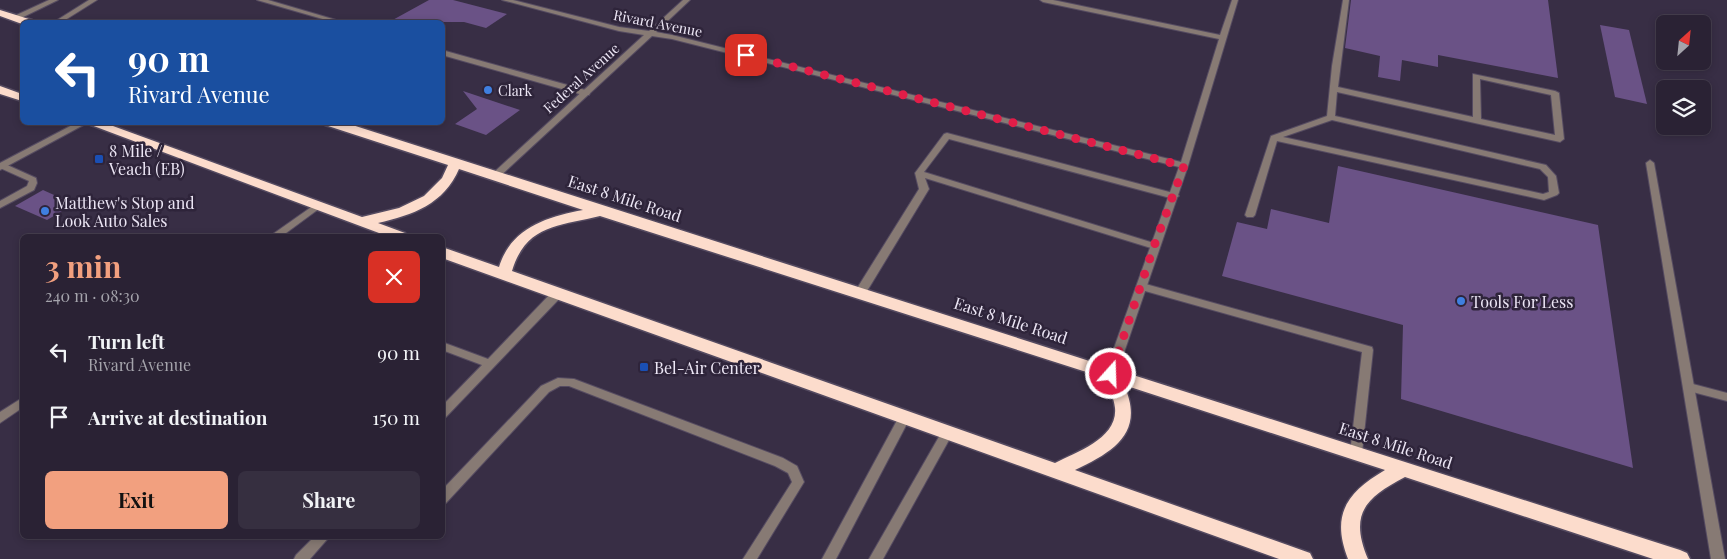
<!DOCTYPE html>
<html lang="en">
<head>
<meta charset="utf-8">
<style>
	:root { --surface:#2a2234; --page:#362f40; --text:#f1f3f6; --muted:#a5a4ac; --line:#463f4f; --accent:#f2a07f }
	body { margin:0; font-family:"Playfair Display",serif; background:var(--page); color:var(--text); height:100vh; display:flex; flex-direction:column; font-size:19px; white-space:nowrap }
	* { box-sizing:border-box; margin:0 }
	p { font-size:16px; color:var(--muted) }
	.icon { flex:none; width:28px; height:28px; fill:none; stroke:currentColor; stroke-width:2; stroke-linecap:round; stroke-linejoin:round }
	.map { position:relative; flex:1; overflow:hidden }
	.panel { position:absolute; left:20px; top:234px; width:425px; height:305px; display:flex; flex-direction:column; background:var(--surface); border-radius:8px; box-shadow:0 2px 8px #0003,0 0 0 1px var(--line) }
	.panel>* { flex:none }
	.top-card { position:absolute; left:20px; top:20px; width:425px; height:105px; border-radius:8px; box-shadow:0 2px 8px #0003,0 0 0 1px var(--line); background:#1a4fa0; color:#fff; overflow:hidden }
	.needle { width:32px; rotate:27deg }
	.fabs { position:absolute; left:1656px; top:15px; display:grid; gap:10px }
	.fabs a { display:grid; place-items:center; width:55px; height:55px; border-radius:8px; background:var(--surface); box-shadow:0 2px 8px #0003,0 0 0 1px var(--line); font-size:25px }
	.pin { position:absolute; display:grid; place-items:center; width:42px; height:42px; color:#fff; margin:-21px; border-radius:10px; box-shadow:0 2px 8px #0006 }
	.me { position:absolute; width:55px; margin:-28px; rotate:20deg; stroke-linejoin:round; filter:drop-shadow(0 0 4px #0008) }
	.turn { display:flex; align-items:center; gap:18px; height:105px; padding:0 25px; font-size:22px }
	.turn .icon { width:65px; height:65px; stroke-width:2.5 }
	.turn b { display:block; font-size:35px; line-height:42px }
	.round { display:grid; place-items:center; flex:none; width:52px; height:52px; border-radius:8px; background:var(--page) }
	.overview { display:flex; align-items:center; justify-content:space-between; height:85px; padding:0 25px }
	h1 { font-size:30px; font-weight:700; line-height:38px; color:var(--accent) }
	.button { display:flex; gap:10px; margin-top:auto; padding:10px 25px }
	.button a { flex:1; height:58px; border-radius:8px; background:var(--accent); color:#111; font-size:20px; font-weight:700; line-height:58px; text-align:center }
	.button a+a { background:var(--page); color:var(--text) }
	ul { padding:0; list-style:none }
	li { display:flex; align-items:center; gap:15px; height:65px; padding:0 25px }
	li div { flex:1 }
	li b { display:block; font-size:19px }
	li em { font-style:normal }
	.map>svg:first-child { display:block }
	.building { fill:#6a5286 }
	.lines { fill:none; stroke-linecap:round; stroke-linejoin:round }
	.lane-casing { stroke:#554b61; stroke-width:2 }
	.street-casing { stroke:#554b61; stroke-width:2 }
	.highway-casing { stroke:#554b61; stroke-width:3 }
	.lane { fill:#877a74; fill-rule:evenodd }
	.street { fill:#877a74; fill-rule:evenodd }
	.highway { fill:#fcdccc; fill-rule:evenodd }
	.route { stroke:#e11d48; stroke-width:9; stroke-dasharray:0 16.2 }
	.shop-dot { fill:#3f7fe0; stroke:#2e243a; stroke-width:2 }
	.transit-dot { fill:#1a4fb4; stroke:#2e243a; stroke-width:2 }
	.labels { text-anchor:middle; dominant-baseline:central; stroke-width:5; stroke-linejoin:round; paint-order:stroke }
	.far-street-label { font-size:14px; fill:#ece6f5; stroke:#2e243a }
	.far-poi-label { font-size:14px; fill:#ece6f5; stroke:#2e243a; text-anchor:start }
	.poi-label { font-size:16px; fill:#ece6f5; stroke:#2e243a; text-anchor:start }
	.street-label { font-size:16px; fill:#ece6f5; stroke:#2e243a }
</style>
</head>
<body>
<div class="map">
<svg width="1727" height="559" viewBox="0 0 1727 559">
	<rect width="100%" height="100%" fill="#382e45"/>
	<g class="building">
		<path d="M 429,0 L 453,0 L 507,14 L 486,28 L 464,22 L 389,22 Z"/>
		<path d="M 1351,0 L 1548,0 L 1558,78 L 1438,55 L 1438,67 L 1402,60 L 1400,81 L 1378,77 L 1380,56 L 1345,48 Z"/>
		<path d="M 1600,25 L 1629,30 L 1647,104 L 1615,97 Z"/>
		<path d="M 463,91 L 520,110 L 486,135 L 455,124 L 477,109 Z"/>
		<path d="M 1338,166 L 1598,225 L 1633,468 L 1401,399 L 1403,325 L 1222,276 L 1237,222 L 1267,229 L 1271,209 L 1329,223 Z"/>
		<path d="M 43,190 L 74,204 L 47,220 L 15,206 Z"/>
	</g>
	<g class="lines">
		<g class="lane-casing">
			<g id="lane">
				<path d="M 49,0 L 58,0 L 17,20 L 10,18 Z"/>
				<path d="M 89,0 L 97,0 L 62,22 L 54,22 Z"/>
				<path d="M 257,0 L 268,0 L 343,22 L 333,22 Z"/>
				<path d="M 1343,0 L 1349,0 L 1338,87 L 1473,117 L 1473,74 L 1555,91 L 1559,93 L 1564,139 L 1560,142 L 1337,92 L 1335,116 L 1546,165 L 1556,176 L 1559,193 L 1557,195 L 1544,200 L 1277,141 L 1255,215 L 1253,217 L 1247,217 L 1245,215 L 1271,136 L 1327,116 L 1332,66 ZM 1480,79 L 1551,95 L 1555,135 L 1481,119 ZM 1332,120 L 1540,169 L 1548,177 L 1549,192 L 1543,194 L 1283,137 Z"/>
				<path d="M 442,50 L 589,91 L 590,93 L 589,95 L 583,95 L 442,55 Z"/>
				<path d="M 947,133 L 1177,194 L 1179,196 L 1174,199 L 949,139 L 924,172 L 1157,244 L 1159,246 L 1157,248 L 1151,248 L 925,178 L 929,189 L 864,296 L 856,296 L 855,293 L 856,290 L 919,189 L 915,173 L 944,134 Z"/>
				<path d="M 0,164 L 5,164 L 36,178 L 37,183 L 34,190 L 0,208 L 0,201 L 27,186 L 29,181 L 0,168 Z"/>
				<path d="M 317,203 L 320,204 L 322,206 L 320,208 L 282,236 L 271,236 L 273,234 Z"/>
				<path d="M 1142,283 L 1372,347 L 1373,350 L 1362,453 L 1360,456 L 1356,458 L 1352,456 L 1350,453 L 1362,352 L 1138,289 L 1137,287 L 1138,285 Z"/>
				<path d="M 558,289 L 562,290 L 563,293 L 562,296 L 446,417 L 442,418 L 442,406 L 482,365 L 442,350 L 442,342 L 488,359 L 554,290 Z"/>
				<path d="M 558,378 L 574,379 L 783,458 L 797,466 L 804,482 L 757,559 L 743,559 L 792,482 L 788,473 L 775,466 L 569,386 L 560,386 L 549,392 L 446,503 L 442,504 L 442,490 L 541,386 Z"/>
				<path d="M 1689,383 L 1727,393 L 1727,401 L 1685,390 L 1683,387 L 1685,384 Z"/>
				<path d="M 22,398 L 22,408 L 0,423 L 0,412 Z"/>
				<path d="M 905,411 L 909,413 L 911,416 L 836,559 L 822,559 L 901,413 Z"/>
				<path d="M 948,426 L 952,428 L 954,431 L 883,559 L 869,559 L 944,428 Z"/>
				<path d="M 315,536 L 330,536 L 310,559 L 294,559 L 296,555 Z"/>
			</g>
		</g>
		<g class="street-casing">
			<g id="street">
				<path d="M 502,0 L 513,0 L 619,27 L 649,31 L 683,0 L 690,0 L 656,32 L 672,35 L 1181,162 L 1219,39 L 1043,2 L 1040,0 L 1053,0 L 1220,35 L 1232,0 L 1238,0 L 1188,166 L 1117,373 L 1115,376 L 1107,376 L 1105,373 L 1179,167 L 672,39 L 652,36 L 497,179 L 494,180 L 490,177 L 491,175 L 644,35 L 619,31 Z"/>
				<path d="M 78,122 L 89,122 L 0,170 L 0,163 Z"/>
				<path d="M 1650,160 L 1654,163 L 1725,559 L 1711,559 L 1646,163 Z"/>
			</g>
		</g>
		<g class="highway-casing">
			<g id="highway">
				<path d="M 0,10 L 32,20 L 33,22 L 22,24 L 0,16 Z"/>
				<path d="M 0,86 L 22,94 L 22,101 L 0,94 Z"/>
				<path d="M 83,122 L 102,122 L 362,217 L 399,208 L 424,196 L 442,178 L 448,165 L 325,125 L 323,122 L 343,122 L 1680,550 L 1687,553 L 1690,559 L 1653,559 L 1405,477 C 1365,498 1349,514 1368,559 L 1348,559 C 1331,515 1346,493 1385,470 L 1124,385 C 1145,432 1115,451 1075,470 L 1310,553 L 1313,559 L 1279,559 L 442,258 L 442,247 L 499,267 C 511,228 546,217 583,210 L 459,169 C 444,204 413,215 378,223 L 405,233 L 407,236 L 387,236 ZM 600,216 L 1105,378 C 1109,388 1114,398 1115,408 C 1118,438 1077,452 1055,463 L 512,271 C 526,224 560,226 600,216 Z"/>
			</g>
		</g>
		<use href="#lane" class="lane"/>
		<use href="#street" class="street"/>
		<use href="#highway" class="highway"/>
	</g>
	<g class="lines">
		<path class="route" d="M 746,55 L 1184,166 L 1154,246 L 1111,374"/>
	</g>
	<g class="shop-dot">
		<circle cx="488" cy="90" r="5"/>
		<circle cx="45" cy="211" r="5"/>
		<circle cx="1461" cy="301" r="5"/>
	</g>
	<g class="transit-dot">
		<rect x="94" y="154" width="10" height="10" rx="2.5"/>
		<rect x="639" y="362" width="10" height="10" rx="2.5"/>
	</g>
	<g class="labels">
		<g class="far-street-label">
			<text transform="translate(658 23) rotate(11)">Rivard Avenue</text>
			<text transform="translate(581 78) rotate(-42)">Federal Avenue</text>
		</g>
		<g class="far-poi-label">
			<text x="498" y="90">Clark</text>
		</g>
		<g class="poi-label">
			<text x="109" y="150">8 Mile /<tspan x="109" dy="18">Veach (EB)</tspan></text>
			<text x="55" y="202">Matthew's Stop and<tspan x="55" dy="18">Look Auto Sales</tspan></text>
			<text x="1471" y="301">Tools For Less</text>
			<text x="654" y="367">Bel-Air Center</text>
		</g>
		<g class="street-label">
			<text transform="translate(625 198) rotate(18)">East 8 Mile Road</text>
			<text transform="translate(1011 320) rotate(18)">East 8 Mile Road</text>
			<text transform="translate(1396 445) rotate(18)">East 8 Mile Road</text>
		</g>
	</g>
</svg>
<div class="fabs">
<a><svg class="needle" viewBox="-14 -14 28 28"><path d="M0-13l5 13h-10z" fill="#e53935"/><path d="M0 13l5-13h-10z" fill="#a5a4ac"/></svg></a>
<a><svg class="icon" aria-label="layers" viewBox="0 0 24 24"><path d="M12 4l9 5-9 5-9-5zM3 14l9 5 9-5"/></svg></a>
</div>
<div class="pin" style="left:746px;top:55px;background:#d93025"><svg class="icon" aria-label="arrive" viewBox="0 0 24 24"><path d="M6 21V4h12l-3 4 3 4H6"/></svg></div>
<svg class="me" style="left:1111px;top:374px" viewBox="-20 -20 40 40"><circle r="17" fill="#e11d48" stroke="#fff" stroke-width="3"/><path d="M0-11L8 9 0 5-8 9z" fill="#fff"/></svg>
<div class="top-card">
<div class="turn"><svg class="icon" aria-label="left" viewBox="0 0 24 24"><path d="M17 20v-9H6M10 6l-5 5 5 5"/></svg><div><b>90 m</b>Rivard Avenue</div></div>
</div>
<section class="panel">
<div class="overview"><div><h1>3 min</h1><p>240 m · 08:30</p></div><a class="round" style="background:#d93025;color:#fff"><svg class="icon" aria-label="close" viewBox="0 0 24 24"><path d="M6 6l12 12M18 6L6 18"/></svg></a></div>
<ul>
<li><svg class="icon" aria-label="left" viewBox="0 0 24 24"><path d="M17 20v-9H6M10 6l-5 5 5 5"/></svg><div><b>Turn left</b><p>Rivard Avenue</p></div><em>90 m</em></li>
<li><svg class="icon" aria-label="arrive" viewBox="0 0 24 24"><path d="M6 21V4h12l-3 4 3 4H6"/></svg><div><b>Arrive at destination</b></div><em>150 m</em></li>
</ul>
<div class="button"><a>Exit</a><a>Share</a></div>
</section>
</div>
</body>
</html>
